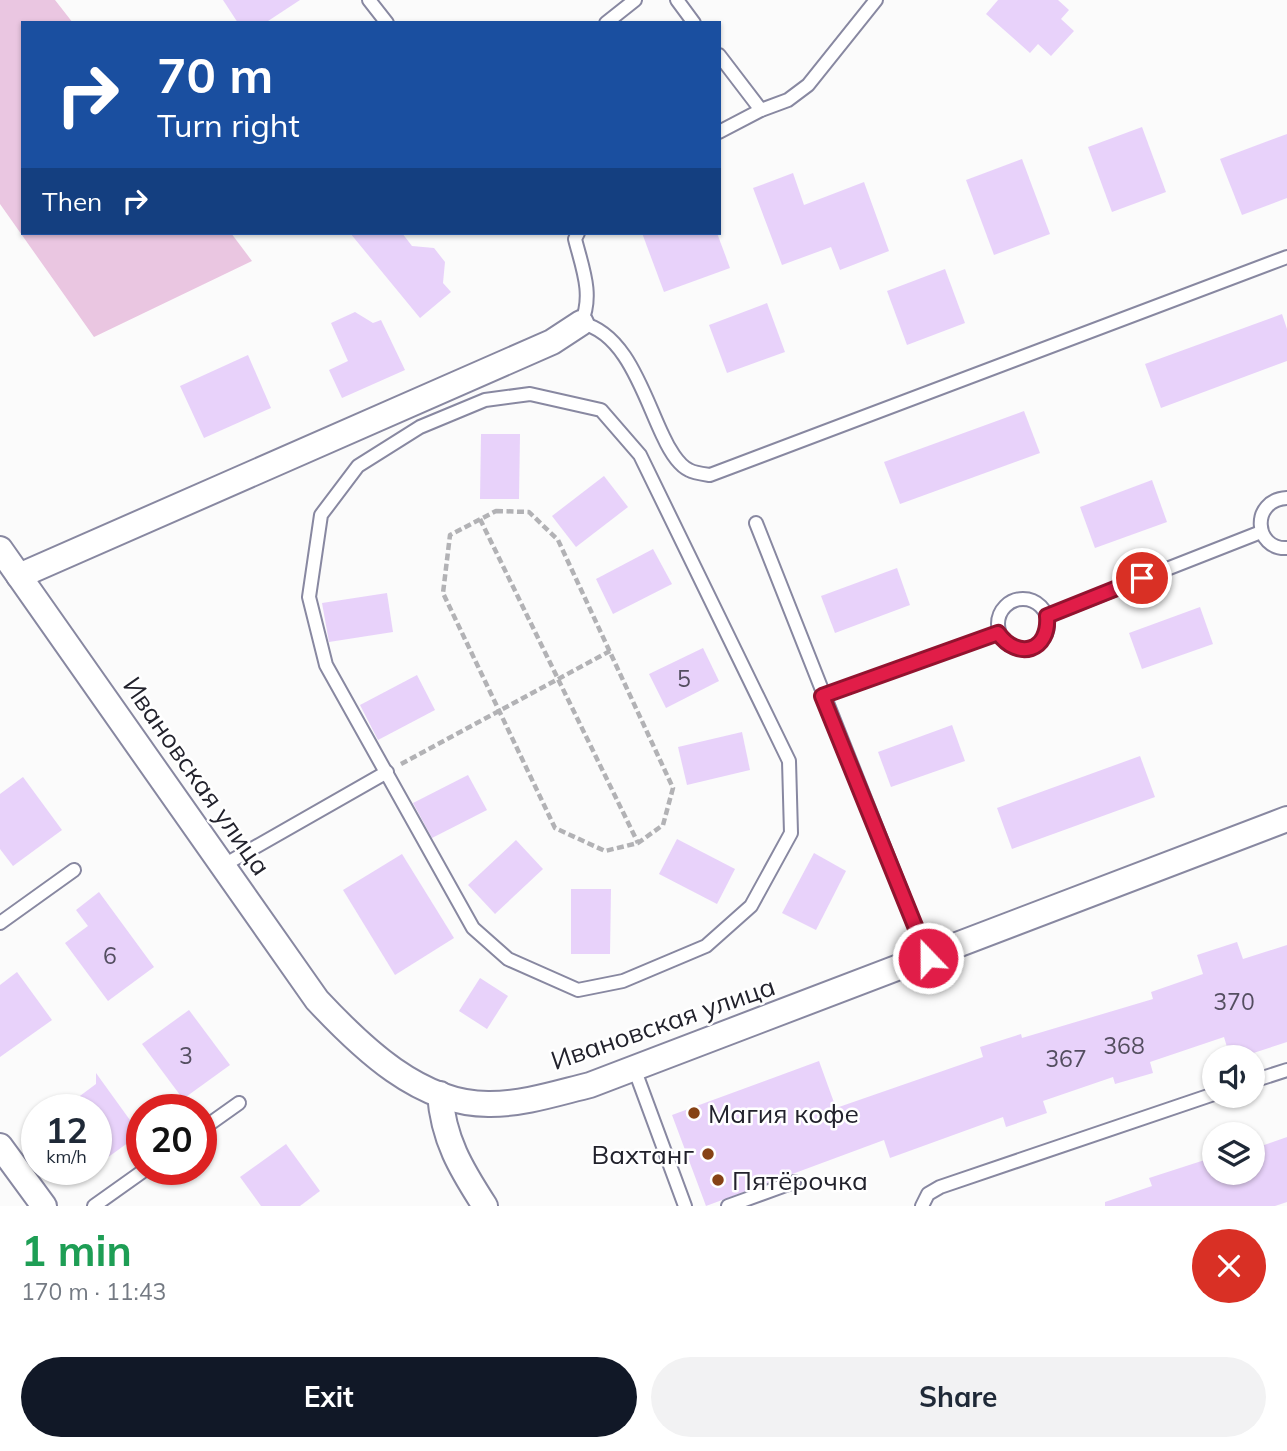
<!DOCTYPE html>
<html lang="en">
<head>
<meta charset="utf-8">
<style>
	:root { --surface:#fff; --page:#f2f2f3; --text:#1f2937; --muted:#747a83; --accent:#111827 }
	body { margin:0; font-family:Mulish,sans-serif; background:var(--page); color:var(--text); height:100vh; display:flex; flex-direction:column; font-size:26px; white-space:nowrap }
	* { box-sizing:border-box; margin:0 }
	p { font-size:23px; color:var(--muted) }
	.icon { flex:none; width:38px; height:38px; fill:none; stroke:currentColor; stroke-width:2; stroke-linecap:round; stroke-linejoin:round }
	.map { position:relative; height:1206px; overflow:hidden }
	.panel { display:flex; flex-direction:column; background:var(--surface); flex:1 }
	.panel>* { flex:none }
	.top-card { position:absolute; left:21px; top:21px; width:700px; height:214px; border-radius:0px; box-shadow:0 2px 5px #0004; background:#1a4fa0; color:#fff; overflow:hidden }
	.controls { position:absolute; left:1202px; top:1045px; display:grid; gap:14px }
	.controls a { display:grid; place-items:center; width:63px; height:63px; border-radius:50%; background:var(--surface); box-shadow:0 2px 5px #0004; font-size:35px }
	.speed { position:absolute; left:21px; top:1094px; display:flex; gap:14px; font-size:35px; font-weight:700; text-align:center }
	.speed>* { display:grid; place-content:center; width:91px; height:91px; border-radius:50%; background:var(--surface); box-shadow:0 2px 5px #0004; line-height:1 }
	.speed small { font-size:18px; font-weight:400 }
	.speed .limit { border:10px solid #d22; background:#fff; color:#111 }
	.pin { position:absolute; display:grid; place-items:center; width:60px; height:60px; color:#fff; margin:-30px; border:4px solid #fff; border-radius:50%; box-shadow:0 2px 7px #0007 }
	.me { position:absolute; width:77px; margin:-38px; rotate:338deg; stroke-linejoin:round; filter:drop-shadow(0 0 5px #0008) }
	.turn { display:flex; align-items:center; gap:24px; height:147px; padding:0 21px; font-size:32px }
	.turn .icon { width:91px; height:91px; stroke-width:2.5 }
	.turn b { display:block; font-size:49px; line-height:60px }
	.then { display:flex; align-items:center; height:66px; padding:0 21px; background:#0003; gap:14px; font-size:26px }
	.round { display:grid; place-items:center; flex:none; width:74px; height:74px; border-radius:37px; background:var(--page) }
	.headline { display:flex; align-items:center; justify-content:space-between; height:119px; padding:0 21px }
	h1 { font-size:42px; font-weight:700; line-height:52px; color:#1e9e55 }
	.cta { display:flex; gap:14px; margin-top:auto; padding:14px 21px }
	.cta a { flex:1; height:80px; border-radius:42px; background:var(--accent); color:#fff; font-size:28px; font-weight:700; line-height:80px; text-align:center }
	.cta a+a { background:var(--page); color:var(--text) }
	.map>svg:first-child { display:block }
	.green { fill:#eac6e1 }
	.building { fill:#e8d2fa }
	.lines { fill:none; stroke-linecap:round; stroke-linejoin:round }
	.service-casing { stroke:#8888a1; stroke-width:16 }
	.minor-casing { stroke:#8888a1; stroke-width:28 }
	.path { stroke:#b2b2b5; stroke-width:4.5; stroke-dasharray:7 3.5; stroke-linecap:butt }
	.service { stroke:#fff; stroke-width:12 }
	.minor { stroke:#fff; stroke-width:24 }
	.route-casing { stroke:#92132f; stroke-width:18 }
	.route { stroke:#e11d48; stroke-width:12 }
	.poi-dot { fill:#864215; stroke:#fff; stroke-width:2.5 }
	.labels { text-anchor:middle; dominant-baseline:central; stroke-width:5; stroke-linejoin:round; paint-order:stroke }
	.number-label { font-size:23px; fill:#544e60 }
	.street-label { font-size:26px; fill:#22222c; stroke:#fff }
	.poi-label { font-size:26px; fill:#22222c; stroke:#fff; text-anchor:start }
</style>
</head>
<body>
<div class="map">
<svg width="1287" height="1206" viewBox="0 0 1287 1206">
	<rect width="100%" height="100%" fill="#fbfbfb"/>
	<path class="green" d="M 0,0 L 55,0 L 73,23 L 23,23 L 23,233 L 231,233 L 252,261 L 94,337 L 0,204 Z"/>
	<g class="building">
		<path d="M 223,0 L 300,0 L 265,23 L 238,23 Z"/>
		<path d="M 998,0 L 1058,0 L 1069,10 L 1061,19 L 1074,31 L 1051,56 L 1038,44 L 1030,53 L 986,14 Z"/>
		<path d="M 1142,127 L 1166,192 L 1112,212 L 1088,147 Z"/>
		<path d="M 1287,134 L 1287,198 L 1242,215 L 1220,159 Z"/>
		<path d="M 1022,159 L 1050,234 L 994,255 L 966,180 Z"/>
		<path d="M 793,173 L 804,205 L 864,182 L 889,251 L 840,270 L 831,247 L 782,265 L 753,188 Z"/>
		<path d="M 350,233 L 402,233 L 412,246 L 434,248 L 445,262 L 443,283 L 451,292 L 420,318 Z"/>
		<path d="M 642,233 L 717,233 L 730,268 L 664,292 Z"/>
		<path d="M 945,269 L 965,323 L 907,345 L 887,291 Z"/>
		<path d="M 767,303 L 785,352 L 727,373 L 709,325 Z"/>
		<path d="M 355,312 L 373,323 L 381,320 L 405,370 L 342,398 L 329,370 L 348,361 L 331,323 Z"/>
		<path d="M 1282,314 L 1287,329 L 1287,361 L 1161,408 L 1145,364 Z"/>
		<path d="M 248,355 L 271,408 L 204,438 L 180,386 Z"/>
		<path d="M 1024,411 L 1040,453 L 900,504 L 884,462 Z"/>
		<path d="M 481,434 L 520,434 L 519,499 L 480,499 Z"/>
		<path d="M 604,476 L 628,507 L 576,547 L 552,516 Z"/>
		<path d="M 1152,480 L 1167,522 L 1095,548 L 1080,507 Z"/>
		<path d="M 653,549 L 672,584 L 613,614 L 596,579 Z"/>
		<path d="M 897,568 L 910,605 L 835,633 L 821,596 Z"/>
		<path d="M 387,593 L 393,632 L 329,642 L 322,603 Z"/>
		<path d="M 1200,607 L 1213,644 L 1142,669 L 1129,633 Z"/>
		<path d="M 703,648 L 719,681 L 666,708 L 649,674 Z"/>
		<path d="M 417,675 L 435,710 L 378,740 L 360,705 Z"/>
		<path d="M 952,725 L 965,761 L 891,787 L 878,752 Z"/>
		<path d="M 742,732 L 750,770 L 687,785 L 678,747 Z"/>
		<path d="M 1140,756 L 1155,797 L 1012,849 L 997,808 Z"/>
		<path d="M 468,775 L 487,810 L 432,838 L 413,803 Z"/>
		<path d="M 23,777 L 62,830 L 13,866 L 0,849 L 0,794 Z"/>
		<path d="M 677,839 L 735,869 L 717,904 L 659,874 Z"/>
		<path d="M 516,840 L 543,869 L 495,914 L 468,885 Z"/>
		<path d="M 814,853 L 846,871 L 816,930 L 782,913 Z"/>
		<path d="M 402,854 L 454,938 L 395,975 L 343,890 Z"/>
		<path d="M 571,889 L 611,889 L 610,954 L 571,954 Z"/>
		<path d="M 99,892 L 154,967 L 108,1001 L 65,943 L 88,926 L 76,910 Z"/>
		<path d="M 1237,942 L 1243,959 L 1287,945 L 1287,1042 L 1241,1057 L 1230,1057 L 1224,1037 L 1150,1062 L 1153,1073 L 1115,1084 L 1113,1077 L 1043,1101 L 1047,1113 L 1006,1127 L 1003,1117 L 890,1158 L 884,1140 L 706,1206 L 672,1115 L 819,1061 L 836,1108 L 983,1057 L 980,1047 L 1021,1034 L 1022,1038 L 1153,999 L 1151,992 L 1203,974 L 1197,955 Z"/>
		<path d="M 17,972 L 52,1020 L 0,1057 L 0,985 Z"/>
		<path d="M 480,978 L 508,996 L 487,1029 L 459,1011 Z"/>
		<path d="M 189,1010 L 230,1065 L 183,1099 L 142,1044 Z"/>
		<path d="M 96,1073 L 140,1134 L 96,1166 L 96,1110 L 61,1110 L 96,1084 Z"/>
		<path d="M 1287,1137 L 1287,1202 L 1275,1206 L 1105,1206 L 1105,1202 L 1152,1186 L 1149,1178 L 1214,1157 L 1214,1172 L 1253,1172 L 1253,1149 Z"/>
		<path d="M 286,1144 L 320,1191 L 300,1206 L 261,1206 L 240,1177 Z"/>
	</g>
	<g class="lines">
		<g class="service-casing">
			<g id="service">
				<path d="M 369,0 L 387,23"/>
				<path d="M 677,0 L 694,23"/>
				<path d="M 606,23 L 635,0"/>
				<path d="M 719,55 L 761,110"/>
				<path d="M 719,132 L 761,110 L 788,100 L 808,85 L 876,0"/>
				<path d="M 578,233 L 575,239 C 582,267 594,295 581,323 C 627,333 644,397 663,436 C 668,447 678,465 689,470 C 694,473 703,474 710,475 L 1287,257"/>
				<path d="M 530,394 L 601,410 L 640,455 L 789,761 L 791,833 L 751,906 L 706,946 L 623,981 L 578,990 L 508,959 L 473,928 L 326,665 L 309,597 L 321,515 L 358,466 L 420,427 L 485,400 Z"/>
				<path d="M 1287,498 C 1250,500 1254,550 1287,548"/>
				<path d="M 756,523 L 928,958"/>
				<circle cx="1023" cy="624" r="25"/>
				<path d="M 1047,616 L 1261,532"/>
				<path d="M 823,696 L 998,633"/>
				<path d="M 224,865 L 387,772"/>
				<path d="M 0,923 L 74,870"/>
				<path d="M 634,1068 L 685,1206"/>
				<path d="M 1253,1081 L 1287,1070"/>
				<path d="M 201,1130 L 239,1103"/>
				<path d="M 94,1206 L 146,1169"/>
				<path d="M 728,1206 L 794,1182"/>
				<path d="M 922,1206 L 928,1194 L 940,1187 L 1214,1094"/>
			</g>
		</g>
		<g class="minor-casing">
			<g id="minor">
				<path d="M 0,549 L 317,1000 C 361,1047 420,1105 490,1104 C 524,1104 557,1093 590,1085 L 1287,819"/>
				<path d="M 19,576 L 552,342 L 581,323"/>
				<path d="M 440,1094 C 443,1139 461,1169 485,1206"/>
				<path d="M 0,1146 L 44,1206"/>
			</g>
		</g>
		<g class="path">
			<path d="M 496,511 L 529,512 L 558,540 L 673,788 L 663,825 L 638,843 L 605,851 L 555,828 L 443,593 L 450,535 Z"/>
			<path d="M 480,519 L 638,843"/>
			<path d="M 401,764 L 610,651"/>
		</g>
		<use href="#service" class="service"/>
		<use href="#minor" class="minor"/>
	</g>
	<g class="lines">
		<g class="route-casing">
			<path id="route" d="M 928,958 L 822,696 L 998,633 C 1018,661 1050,651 1047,616 L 1142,578"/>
		</g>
		<use href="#route" class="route"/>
	</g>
	<g class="poi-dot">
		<circle cx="694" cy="1113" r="7"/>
		<circle cx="708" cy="1154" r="7"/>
		<circle cx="718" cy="1180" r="7"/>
	</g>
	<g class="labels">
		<g class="number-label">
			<text x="684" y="678">5</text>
			<text x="110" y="955">6</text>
			<text x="1234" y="1001">370</text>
			<text x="1124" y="1045">368</text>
			<text x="186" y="1055">3</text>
			<text x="1066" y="1058">367</text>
		</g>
		<g class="street-label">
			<text transform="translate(197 776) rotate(55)">Ивановская улица</text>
			<text transform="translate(663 1023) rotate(-19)">Ивановская улица</text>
		</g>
		<g class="poi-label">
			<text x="708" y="1113">Магия кофе</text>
			<text x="694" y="1154" text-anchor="end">Вахтанг</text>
			<text x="732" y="1180">Пятёрочка</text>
		</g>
	</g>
</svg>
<div class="controls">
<a><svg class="icon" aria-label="sound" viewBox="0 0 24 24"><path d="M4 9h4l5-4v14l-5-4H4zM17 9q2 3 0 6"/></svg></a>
<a><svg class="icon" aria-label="layers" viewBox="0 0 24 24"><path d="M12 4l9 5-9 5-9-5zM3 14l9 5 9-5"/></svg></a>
</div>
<div class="speed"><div>12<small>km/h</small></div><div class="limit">20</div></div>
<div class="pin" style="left:1142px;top:578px;background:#d93025"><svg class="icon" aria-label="arrive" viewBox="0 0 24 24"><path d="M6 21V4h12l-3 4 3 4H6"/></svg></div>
<svg class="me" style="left:928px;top:958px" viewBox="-20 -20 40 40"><circle r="17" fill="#e11d48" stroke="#fff" stroke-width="3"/><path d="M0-11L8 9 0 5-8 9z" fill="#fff"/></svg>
<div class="top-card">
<div class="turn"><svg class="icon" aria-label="right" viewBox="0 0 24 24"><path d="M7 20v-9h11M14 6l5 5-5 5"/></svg><div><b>70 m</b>Turn right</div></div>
<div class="then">Then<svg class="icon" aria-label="right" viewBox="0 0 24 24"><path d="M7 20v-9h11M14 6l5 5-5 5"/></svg></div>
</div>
</div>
<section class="panel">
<div class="headline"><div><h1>1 min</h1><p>170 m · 11:43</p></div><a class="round" style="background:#d93025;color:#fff"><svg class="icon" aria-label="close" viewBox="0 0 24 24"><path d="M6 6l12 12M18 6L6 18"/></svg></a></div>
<div class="cta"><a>Exit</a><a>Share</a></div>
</section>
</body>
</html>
